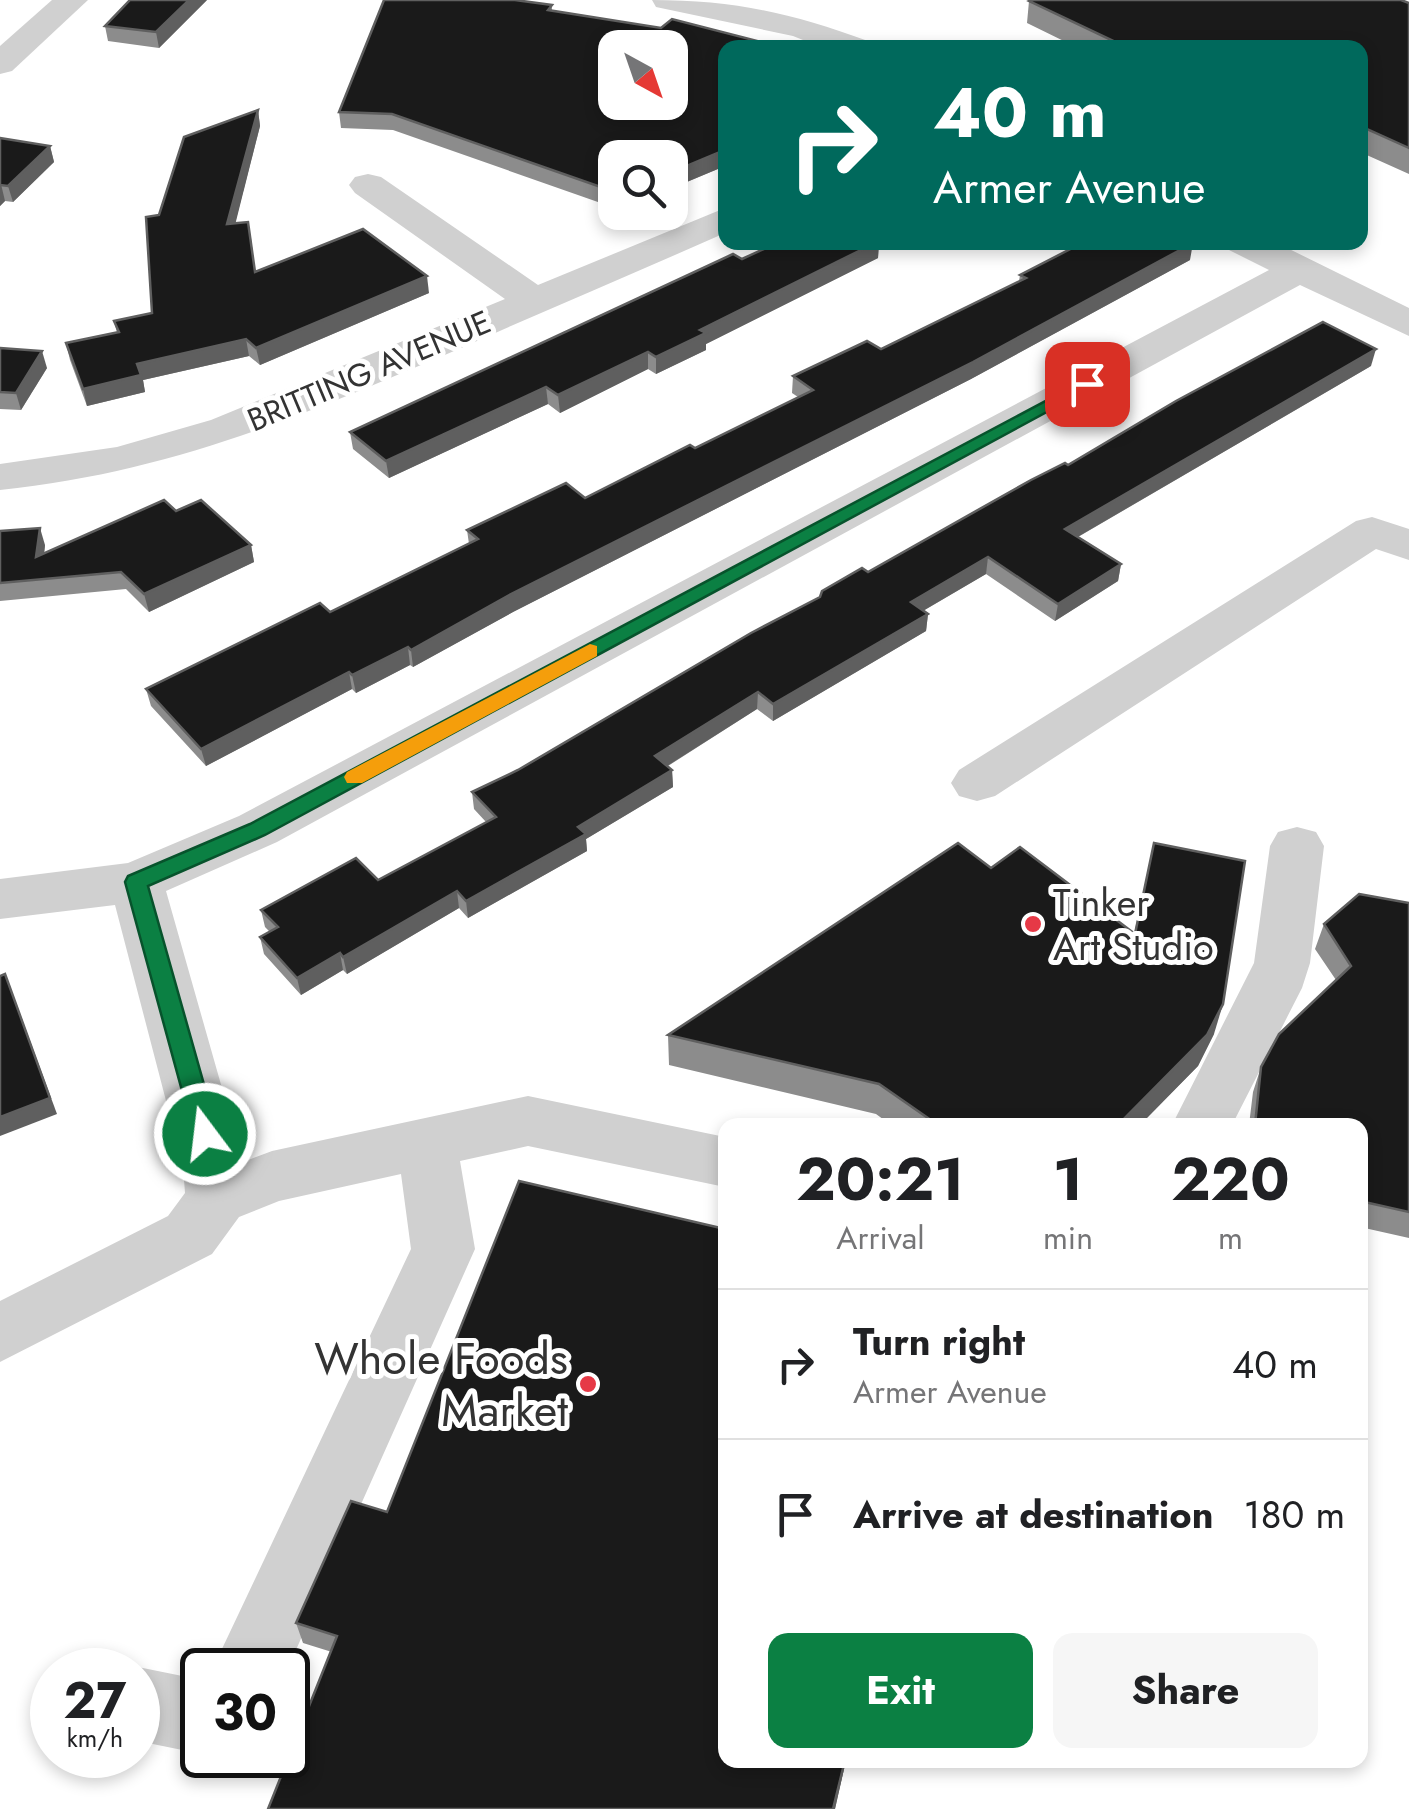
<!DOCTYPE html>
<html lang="en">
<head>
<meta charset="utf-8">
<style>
	:root { --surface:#fff; --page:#f6f6f6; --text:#202124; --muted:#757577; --line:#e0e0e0; --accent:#0b8043 }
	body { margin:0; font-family:Jost,sans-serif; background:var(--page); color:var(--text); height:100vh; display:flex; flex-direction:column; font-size:38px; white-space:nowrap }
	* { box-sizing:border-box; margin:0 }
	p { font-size:32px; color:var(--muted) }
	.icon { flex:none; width:55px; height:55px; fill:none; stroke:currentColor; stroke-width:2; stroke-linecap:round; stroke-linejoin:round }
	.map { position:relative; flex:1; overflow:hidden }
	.side { position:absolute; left:718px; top:1118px; width:650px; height:650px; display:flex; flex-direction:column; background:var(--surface); border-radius:20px; box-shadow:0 5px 15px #0003 }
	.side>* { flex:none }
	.banner { position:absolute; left:718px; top:40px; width:650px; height:210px; border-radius:20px; box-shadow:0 5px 15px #0003; background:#00695c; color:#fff; overflow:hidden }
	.needle { width:65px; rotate:140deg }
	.buttons { position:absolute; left:598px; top:30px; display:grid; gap:20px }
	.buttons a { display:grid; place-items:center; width:90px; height:90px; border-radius:20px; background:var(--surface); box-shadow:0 5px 15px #0003; font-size:50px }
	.speed { position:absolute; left:30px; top:1648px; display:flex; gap:20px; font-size:50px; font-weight:700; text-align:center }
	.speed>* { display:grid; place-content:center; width:130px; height:130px; border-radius:50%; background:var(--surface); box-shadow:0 5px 15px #0003; line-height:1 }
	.speed small { font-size:25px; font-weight:400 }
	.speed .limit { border:5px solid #111; border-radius:15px; background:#fff; color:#111 }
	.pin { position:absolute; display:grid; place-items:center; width:85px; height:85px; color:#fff; margin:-42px; border-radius:20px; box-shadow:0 5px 15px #0006 }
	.me { position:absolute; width:110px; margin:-55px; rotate:345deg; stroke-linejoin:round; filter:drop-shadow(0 0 8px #0008) }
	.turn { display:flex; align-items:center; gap:35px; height:210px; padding:0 50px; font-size:45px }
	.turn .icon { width:130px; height:130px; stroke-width:2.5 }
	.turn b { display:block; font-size:70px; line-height:85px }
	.eta { display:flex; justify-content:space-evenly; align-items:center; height:170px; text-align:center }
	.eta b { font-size:60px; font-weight:700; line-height:70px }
	.primary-button { display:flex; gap:20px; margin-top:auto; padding:20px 50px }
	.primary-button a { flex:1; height:115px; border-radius:20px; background:var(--accent); color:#fff; font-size:40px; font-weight:700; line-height:115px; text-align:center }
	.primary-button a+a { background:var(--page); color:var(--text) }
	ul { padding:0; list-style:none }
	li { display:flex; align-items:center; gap:30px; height:150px; padding:0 50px; border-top:2px solid var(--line) }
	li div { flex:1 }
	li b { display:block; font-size:38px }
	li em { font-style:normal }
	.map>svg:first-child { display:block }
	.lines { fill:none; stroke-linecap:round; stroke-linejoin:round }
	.minor { fill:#d0d0d0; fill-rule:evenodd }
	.wall { fill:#8c8c8c }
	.shaded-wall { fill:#5f5f5f }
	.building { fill:#1a1a1a; stroke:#5f5f5f; stroke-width:2.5; fill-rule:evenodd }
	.route { fill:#0b8043; stroke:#07532c; stroke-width:2.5 }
	.slow { fill:#f59e0b }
	.poi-dot { fill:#e63946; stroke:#fff; stroke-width:4 }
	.labels { text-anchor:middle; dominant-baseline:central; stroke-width:10; stroke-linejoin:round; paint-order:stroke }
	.far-street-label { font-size:32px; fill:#333; stroke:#fff }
	.poi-label { font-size:38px; fill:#333; stroke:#fff; text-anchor:start }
	.near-poi-label { font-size:45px; fill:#333; stroke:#fff; text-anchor:end }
</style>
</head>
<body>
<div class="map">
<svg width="1409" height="1809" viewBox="0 0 1409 1809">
	<rect width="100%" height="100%" fill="#fff"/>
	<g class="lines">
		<g class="minor">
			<path d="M 52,0 L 88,0 L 12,71 L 0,74 L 0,46 Z"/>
			<path d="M 652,0 C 734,0 791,13 868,41 L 873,48 L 823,48 L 793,36 L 656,7 Z"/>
			<path d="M 368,174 L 381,177 L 538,285 L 725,208 L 725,233 C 637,272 549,309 461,348 C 304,415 171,472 0,490 L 0,464 L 117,447 L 211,420 L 505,299 L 355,193 L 349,185 L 355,177 Z"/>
			<path d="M 1224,242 L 1275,242 L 1409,308 L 1409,336 L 1300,285 L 277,842 L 166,891 L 243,1162 L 272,1151 L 528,1096 L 725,1137 L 725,1187 L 528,1146 L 460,1161 L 475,1249 L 287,1670 L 212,1670 L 411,1249 L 401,1174 L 279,1201 L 239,1217 L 212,1254 L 0,1362 L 0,1301 L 168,1216 L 185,1193 L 183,1166 L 115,905 L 0,919 L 0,879 L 128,863 L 239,816 L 1269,270 L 1229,250 Z"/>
			<path d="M 1372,517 L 1409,529 L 1409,560 L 1376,549 L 995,796 L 977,801 L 959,796 L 951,783 L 959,770 L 1356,521 Z"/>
			<path d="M 1297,827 L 1316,832 L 1324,846 L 1310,963 L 1302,988 L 1232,1125 L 1172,1125 L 1254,963 L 1270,846 L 1278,832 Z"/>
			<path d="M 138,1667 L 202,1680 L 202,1754 L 138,1741 L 138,1670 L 130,1670 Z"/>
		</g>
	</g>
	<g class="wall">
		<path d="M 207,0 L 159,48 L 108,41 L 105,26 Z"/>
		<path d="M 1029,1 L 1409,3 L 1409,174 L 1360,152 L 1360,48 L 1078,48 L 1027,23 Z"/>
		<path d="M 552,5 L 552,11 L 725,166 L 670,189 L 670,158 L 615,158 L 615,208 L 393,130 L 341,128 L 339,112 Z"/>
		<path d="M 258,110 L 260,126 L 235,223 L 251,238 L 255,271 L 429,293 L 260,365 L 249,356 L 143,380 L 145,392 L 87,406 L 70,360 L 66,343 L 117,333 L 114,321 L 152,313 Z"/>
		<path d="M 0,138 L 50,146 L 54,162 L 13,202 L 5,201 L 0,206 Z"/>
		<path d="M 879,242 L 878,258 L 706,344 L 706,350 L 656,374 L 648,369 L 560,413 L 548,404 L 389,478 L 353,449 L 350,432 L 742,259 Z"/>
		<path d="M 1190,260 L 971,379 L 513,612 L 413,667 L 410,665 L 356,693 L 352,689 L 206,766 L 151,706 L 146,689 L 330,612 L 469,544 L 467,530 L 585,498 L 695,448 L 798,397 L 792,393 L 793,376 L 881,349 L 1019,281 L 1020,275 Z"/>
		<path d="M 0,348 L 47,368 L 21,410 L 0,409 Z"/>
		<path d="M 1371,366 L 1078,537 L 1121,564 L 1118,581 L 1055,621 L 986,574 L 923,611 L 928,614 L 926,631 L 773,721 L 757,709 L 668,766 L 672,770 L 673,787 L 586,839 L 587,851 L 468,918 L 459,908 L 347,974 L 343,970 L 301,995 L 264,954 L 260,937 L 270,932 L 265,927 L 261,910 L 378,880 L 486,822 L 474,809 L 472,792 L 518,770 L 868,572 L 1068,465 Z"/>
		<path d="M 176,511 L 251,545 L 254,562 L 149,612 L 126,589 L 0,601 L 0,531 L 45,545 L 44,553 Z"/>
		<path d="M 1154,843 L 1214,1034 L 1198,1066 L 1140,1125 L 891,1125 L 876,1114 L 669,1065 L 668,1035 L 991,868 L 1134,934 Z"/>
		<path d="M 1409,903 L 1409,1238 L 1360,1227 L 1360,1125 L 1249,1125 L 1253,1092 L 1261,1067 L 1336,980 L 1315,949 L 1324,924 Z"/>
		<path d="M 351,1501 L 725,1760 L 846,1760 L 835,1809 L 303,1643 L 296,1623 Z"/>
	</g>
	<g class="shaded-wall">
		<path d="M 189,0 L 207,0 L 159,48 L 156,32 Z"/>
		<path d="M 258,110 L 260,126 L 231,241 L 227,224 Z"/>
		<path d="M 50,146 L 54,162 L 13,202 L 8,186 Z"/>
		<path d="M 725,150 L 725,166 L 670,189 L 670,173 Z"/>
		<path d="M 1,184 L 5,201 L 0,206 L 0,185 Z"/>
		<path d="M 879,242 L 878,258 L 706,344 L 706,350 L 656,374 L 656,357 L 700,330 Z"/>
		<path d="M 1193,243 L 1190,260 L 971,379 L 513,612 L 413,667 L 411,650 L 511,594 Z"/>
		<path d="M 427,276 L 429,293 L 260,365 L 256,348 Z"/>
		<path d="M 246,339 L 249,356 L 143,380 L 145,392 L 87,406 L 83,389 L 137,364 Z"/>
		<path d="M 1376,349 L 1371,366 L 1062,546 L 1065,529 Z"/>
		<path d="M 42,351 L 47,368 L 21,410 L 16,393 Z"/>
		<path d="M 648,352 L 648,369 L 560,413 L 558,395 Z"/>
		<path d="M 546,387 L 548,404 L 389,478 L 386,461 Z"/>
		<path d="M 40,528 L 45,545 L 42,574 L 36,557 Z"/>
		<path d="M 251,545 L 254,562 L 149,612 L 144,594 Z"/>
		<path d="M 988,557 L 986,574 L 909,619 L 911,602 Z"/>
		<path d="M 1121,564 L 1118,581 L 1055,621 L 1058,604 Z"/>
		<path d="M 928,614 L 926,631 L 773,721 L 773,704 Z"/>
		<path d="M 408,647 L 410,665 L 356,693 L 352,675 Z"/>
		<path d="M 349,672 L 352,689 L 206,766 L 201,749 Z"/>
		<path d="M 758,692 L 757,709 L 656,773 L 655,756 Z"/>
		<path d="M 672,770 L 673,787 L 586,839 L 587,851 L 468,918 L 466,901 L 578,827 Z"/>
		<path d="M 457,891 L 459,908 L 347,974 L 343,957 Z"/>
		<path d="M 340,953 L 343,970 L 301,995 L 297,978 Z"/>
		<path d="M 12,992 L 57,1114 L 0,1136 L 0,1117 Z"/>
		<path d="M 1223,1004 L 1214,1034 L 1198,1066 L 1140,1125 L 1118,1125 Z"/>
		<path d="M 845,1760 L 846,1760 L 835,1809 L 833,1809 Z"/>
	</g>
	<g class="building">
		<path d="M 130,0 L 189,0 L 156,32 L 105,26 Z"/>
		<path d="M 384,0 L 515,0 L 552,5 L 548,10 L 661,28 L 672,19 L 784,48 L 725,48 L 725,150 L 670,173 L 670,158 L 615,158 L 615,192 L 392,114 L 339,112 ZM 615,48 L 670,48 L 670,102 L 615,102 Z"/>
		<path d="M 1031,0 L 1401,0 L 1409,3 L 1409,148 L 1360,126 L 1360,48 L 1128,48 L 1029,1 Z"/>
		<path d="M 258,110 L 227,224 L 248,222 L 255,272 L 363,229 L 427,276 L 256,348 L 246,339 L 137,364 L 141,375 L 83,389 L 66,343 L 119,332 L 114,321 L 152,313 L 146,217 L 159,215 L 184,137 Z"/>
		<path d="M 0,138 L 50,146 L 8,186 L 0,185 Z"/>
		<path d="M 779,242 L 877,242 L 700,330 L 706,333 L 656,357 L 648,352 L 558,395 L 546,387 L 386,461 L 350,432 L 733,254 L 742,259 Z"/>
		<path d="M 1084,242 L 1193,243 L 973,362 L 511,594 L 411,650 L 408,647 L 352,675 L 349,672 L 201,749 L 146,689 L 320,603 L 330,612 L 478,539 L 467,530 L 566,483 L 585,498 L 690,445 L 695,448 L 813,390 L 793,376 L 867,341 L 881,349 L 1026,278 L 1020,275 Z"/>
		<path d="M 1323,322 L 1376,349 L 1065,529 L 1121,564 L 1058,604 L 988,557 L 911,602 L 928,614 L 773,704 L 758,692 L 655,756 L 672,770 L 578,827 L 586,834 L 466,901 L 457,891 L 343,957 L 340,953 L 297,978 L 260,937 L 278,927 L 261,910 L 356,858 L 378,880 L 496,817 L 472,792 L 518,770 L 751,633 L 820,597 L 822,591 L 862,568 L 868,572 L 1031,480 L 1065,463 L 1068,465 L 1176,401 Z"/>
		<path d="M 0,348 L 42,351 L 16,393 L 0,392 Z"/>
		<path d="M 164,500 L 176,511 L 201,500 L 251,545 L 144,594 L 121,572 L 0,583 L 0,531 L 40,528 L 36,557 Z"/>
		<path d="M 958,843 L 991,868 L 1020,847 L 1135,934 L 1154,843 L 1245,861 L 1223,1004 L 1207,1035 L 1118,1125 L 938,1125 L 879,1084 L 668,1035 Z"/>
		<path d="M 1359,894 L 1409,903 L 1409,1212 L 1360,1201 L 1360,1125 L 1255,1125 L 1261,1067 L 1279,1034 L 1351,966 L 1324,924 Z"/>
		<path d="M 5,974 L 50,1098 L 0,1117 L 0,976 Z"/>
		<path d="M 519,1181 L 725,1229 L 725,1760 L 845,1760 L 833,1809 L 268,1809 L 337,1636 L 296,1623 L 351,1501 L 387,1512 Z"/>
	</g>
	<path class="route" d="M 1087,379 L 1096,384 L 1093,387 L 265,835 L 148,886 L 218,1134 L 214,1142 L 205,1145 L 196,1142 L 125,882 L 128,876 L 250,824 Z"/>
	<path class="slow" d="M 590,644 L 597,646 L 597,656 L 362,783 L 347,783 L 344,777 L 347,772 Z"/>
	<g class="poi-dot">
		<circle cx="1033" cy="924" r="10"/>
		<circle cx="588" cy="1384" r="10"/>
	</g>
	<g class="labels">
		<g class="far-street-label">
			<text transform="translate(369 371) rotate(-23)">BRITTING AVENUE</text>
		</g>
		<g class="poi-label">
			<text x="1053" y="902">Tinker<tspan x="1053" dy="44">Art Studio</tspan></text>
		</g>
		<g class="near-poi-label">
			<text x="568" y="1358">Whole Foods<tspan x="568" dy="52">Market</tspan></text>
		</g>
	</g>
</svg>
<div class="buttons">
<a><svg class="needle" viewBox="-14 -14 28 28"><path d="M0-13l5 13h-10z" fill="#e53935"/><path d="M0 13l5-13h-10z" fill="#757577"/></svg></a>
<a><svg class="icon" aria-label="search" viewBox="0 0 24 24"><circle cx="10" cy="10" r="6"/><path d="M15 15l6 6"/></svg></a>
</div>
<div class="speed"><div>27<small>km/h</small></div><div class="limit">30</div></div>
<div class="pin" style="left:1087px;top:384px;background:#d93025"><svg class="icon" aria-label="arrive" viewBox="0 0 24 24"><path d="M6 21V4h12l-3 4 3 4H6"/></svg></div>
<svg class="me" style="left:205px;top:1134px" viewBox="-20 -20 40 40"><circle r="17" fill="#0b8043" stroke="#fff" stroke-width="3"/><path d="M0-11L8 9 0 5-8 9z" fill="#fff"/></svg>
<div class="banner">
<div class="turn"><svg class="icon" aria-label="right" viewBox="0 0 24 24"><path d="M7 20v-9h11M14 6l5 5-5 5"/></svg><div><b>40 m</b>Armer Avenue</div></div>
</div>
<section class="side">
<div class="eta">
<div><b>20:21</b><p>Arrival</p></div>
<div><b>1</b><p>min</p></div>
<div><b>220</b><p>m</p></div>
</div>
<ul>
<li><svg class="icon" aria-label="right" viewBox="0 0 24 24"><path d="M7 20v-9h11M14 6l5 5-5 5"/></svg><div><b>Turn right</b><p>Armer Avenue</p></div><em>40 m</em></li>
<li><svg class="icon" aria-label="arrive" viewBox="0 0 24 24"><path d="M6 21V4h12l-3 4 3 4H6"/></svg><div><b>Arrive at destination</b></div><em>180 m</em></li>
</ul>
<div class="primary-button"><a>Exit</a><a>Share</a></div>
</section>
</div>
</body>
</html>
